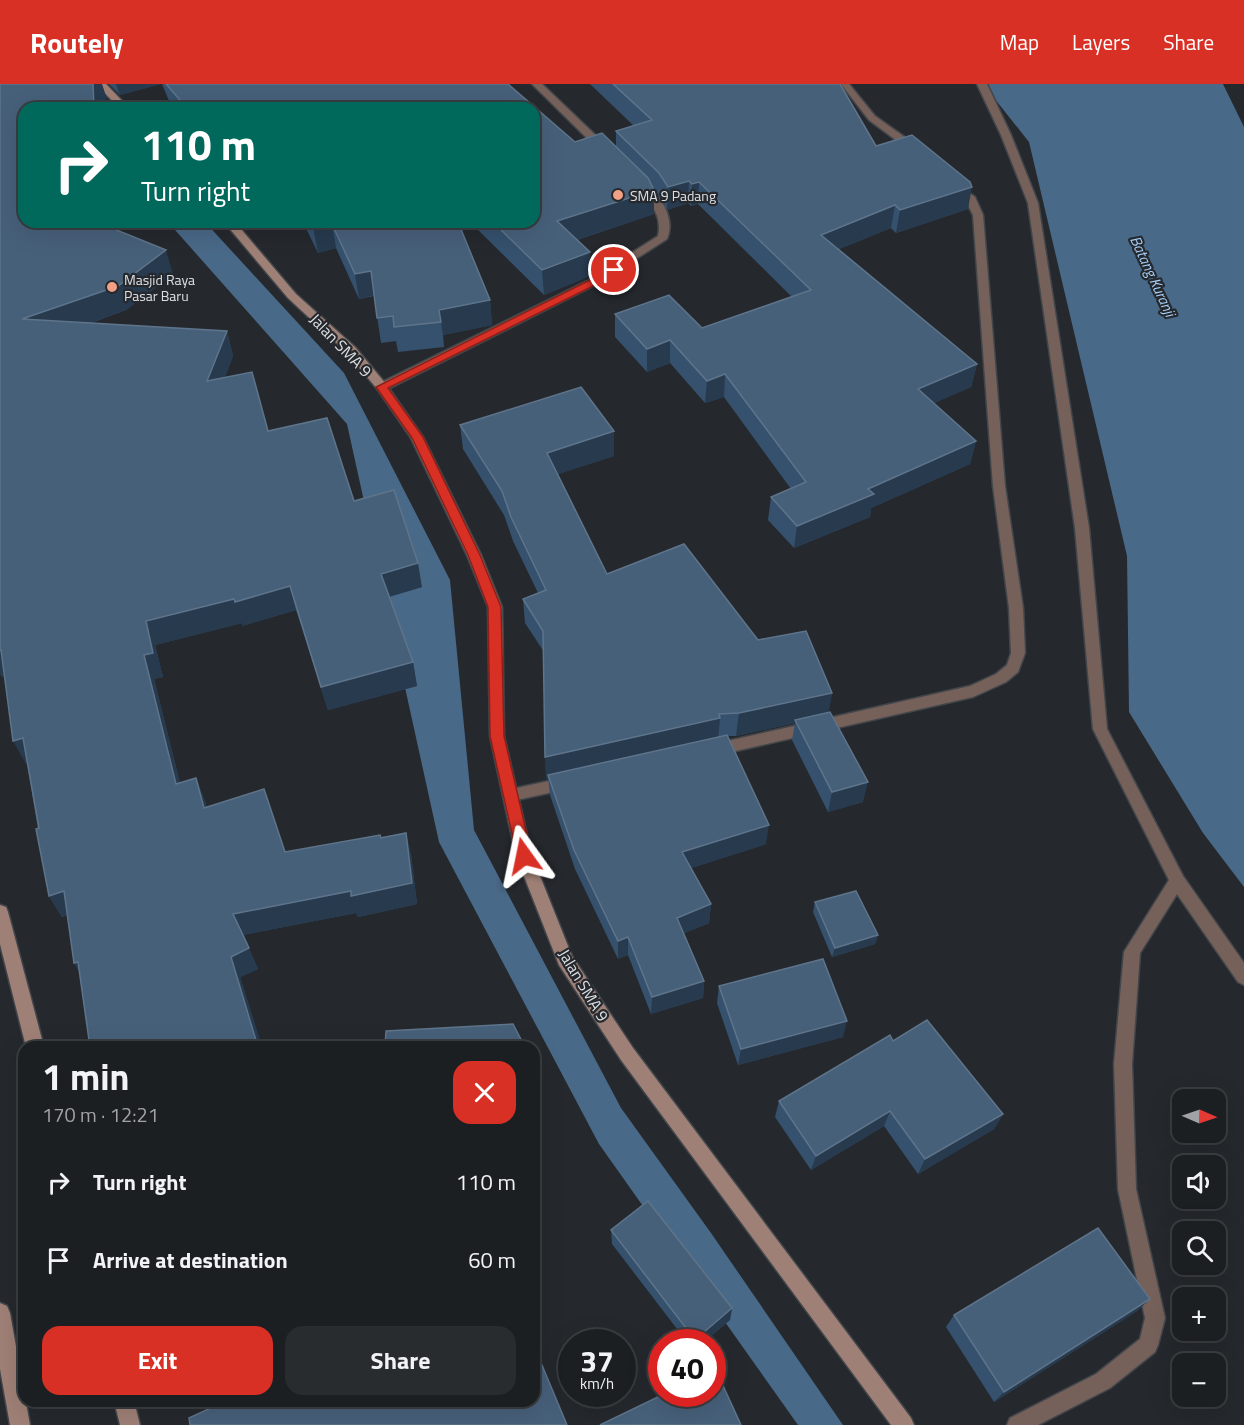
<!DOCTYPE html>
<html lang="en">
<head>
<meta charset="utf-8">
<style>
	:root { --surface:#1c1f22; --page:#292c2f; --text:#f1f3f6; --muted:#a0a2a5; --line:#3a3d40; --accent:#d93025 }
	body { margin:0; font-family:"Titillium Web",sans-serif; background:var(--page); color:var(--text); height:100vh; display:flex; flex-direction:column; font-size:22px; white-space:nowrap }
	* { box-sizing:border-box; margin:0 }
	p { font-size:20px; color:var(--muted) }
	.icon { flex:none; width:33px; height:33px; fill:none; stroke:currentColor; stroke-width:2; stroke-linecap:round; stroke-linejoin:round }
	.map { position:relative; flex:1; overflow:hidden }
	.panel { position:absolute; left:18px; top:957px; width:522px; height:366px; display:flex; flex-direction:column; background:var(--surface); border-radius:18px; box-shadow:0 6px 24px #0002,0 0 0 2px var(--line) }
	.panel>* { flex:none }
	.guide { position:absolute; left:18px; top:18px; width:522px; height:126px; border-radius:18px; box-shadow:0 6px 24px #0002,0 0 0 2px var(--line); background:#00695c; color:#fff; overflow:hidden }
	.needle { width:39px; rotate:92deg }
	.controls { position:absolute; left:1172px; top:1005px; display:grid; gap:12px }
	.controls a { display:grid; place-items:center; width:54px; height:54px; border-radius:12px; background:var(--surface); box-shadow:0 6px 24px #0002,0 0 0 2px var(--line); font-size:30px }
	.speed { position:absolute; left:558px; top:1245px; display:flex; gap:12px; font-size:30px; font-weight:700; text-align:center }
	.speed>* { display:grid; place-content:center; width:78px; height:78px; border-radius:50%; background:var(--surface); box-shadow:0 6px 24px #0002,0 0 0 2px var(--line); line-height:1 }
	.speed small { font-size:15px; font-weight:400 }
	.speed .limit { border:9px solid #d22; background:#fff; color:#111 }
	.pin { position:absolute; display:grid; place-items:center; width:51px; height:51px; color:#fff; margin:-26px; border:3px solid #fff; border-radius:50%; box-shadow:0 2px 6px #0007 }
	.me { position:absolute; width:66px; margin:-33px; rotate:348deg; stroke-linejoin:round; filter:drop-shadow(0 0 4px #0008) }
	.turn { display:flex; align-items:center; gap:21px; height:126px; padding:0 24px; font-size:27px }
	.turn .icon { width:78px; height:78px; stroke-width:2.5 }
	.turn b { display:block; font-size:42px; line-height:51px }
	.round { display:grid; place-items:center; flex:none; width:63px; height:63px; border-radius:18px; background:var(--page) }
	.head { display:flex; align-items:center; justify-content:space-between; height:102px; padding:0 24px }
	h1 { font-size:36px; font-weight:700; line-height:45px }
	.cta { display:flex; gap:12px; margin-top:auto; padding:12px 24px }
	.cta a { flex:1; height:69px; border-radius:18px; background:var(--accent); color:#fff; font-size:24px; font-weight:700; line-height:69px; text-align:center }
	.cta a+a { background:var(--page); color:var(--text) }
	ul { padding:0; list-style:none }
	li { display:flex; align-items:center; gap:18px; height:78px; padding:0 24px }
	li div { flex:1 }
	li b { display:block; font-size:22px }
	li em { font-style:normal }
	header { display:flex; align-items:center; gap:36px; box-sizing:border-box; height:84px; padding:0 30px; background:var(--accent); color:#fff }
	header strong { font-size:28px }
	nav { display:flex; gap:33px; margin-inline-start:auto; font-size:21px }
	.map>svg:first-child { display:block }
	.water { fill:#496988 }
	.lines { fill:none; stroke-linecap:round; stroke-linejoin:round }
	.lane-casing { stroke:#42464b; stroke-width:3 }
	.street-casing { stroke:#42464b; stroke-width:3 }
	.secondary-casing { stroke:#42464b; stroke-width:3 }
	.lane { fill:#75615a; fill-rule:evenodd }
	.street { fill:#75615a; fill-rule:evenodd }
	.secondary { fill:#9f8076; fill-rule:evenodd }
	.wall { fill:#35516d }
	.shaded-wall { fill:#273a4e }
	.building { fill:#47607a; stroke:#5e748a; stroke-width:1.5 }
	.route { fill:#d93025; stroke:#8d1f18; stroke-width:1.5 }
	.poi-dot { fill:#f39f84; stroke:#25292e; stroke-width:2 }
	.labels { text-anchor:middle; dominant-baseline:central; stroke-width:4.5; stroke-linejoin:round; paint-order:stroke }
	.far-poi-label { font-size:14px; fill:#dde0e3; stroke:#25292e; text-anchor:start }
	.far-water-label { font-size:15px; font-style:italic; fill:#a6cff9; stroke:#25292e }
	.street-label { font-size:16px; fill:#dde0e3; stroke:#25292e }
</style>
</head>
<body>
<header>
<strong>Routely</strong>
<nav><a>Map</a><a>Layers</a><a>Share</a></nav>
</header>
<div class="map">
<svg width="1244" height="1341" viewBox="0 0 1244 1341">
	<rect width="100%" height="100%" fill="#25292e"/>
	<g class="water">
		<path d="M 983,0 L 1223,0 L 1244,43 L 1244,803 L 1203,749 L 1129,628 L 1127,472 L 1029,58 Z"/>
		<path d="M 168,138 L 205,138 L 344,289 L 450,496 L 474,746 L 621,1024 L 711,1149 L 843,1341 L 798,1341 L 599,1060 L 439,758 L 347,340 Z"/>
	</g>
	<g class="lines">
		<g class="lane-casing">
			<g id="lane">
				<path d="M 532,0 L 542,0 L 610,65 L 610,69 L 602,69 Z"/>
				<path d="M 640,99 C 660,106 676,135 667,155 L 597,200 L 386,306 L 378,306 L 378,300 L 589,196 L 658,152 C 663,128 648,118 635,102 Z"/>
			</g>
		</g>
		<g class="street-casing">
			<g id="street">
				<path d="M 841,0 L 849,0 L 875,32 L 920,64 L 920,68 L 912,68 L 869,36 Z"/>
				<path d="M 977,0 L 987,0 L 1011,51 L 1038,119 L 1089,444 L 1107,645 L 1183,792 L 1244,879 L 1244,901 L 1238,898 L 1177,810 L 1140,869 L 1132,980 L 1136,1105 L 1165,1234 L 1158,1261 L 1155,1268 L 1110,1304 L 1038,1341 L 1007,1341 L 1010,1334 L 1096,1290 L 1140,1255 L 1145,1234 L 1118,1105 L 1114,980 L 1124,868 L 1169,796 L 1093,645 L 1075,444 L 1028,119 L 1001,51 Z"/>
				<path d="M 955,99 L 975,113 L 983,131 L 1005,402 L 1023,524 L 1025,569 L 1018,588 L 1006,598 L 973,613 L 714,672 L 709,670 L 707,666 L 709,662 L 714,660 L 970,602 L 996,590 L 1007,581 L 1011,569 L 1009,524 L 993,402 L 973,131 L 966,117 L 950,102 Z"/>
				<path d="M 567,693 L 572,695 L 575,699 L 572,703 L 567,705 L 512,717 L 507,715 L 504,711 L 507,707 L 512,705 Z"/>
			</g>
		</g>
		<g class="secondary-casing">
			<g id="secondary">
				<path d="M 96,0 L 106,0 L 129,24 L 119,24 Z"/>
				<path d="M 224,138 L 235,138 L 296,210 L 355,263 L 386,300 L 423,353 L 481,471 L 502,523 L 504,652 L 532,772 L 572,872 L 633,964 L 911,1334 L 914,1341 L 891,1341 L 621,976 L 559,881 L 516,772 L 490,652 L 488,523 L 467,471 L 411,354 L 378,306 L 347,269 L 288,214 Z"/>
				<path d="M 0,821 L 6,823 L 8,828 L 44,963 L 26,963 L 0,860 Z"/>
				<path d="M 0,1219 L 7,1222 L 10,1229 L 30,1341 L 10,1341 L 0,1285 Z"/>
				<path d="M 114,1317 L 134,1317 L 140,1341 L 120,1341 Z"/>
			</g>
		</g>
		<use href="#lane" class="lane"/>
		<use href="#street" class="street"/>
		<use href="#secondary" class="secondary"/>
	</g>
	<g class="wall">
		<path d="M 0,0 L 107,15 L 100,16 L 24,24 L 119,147 L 173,190 L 126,226 L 91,239 L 227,247 L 233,272 L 225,293 L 268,347 L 354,417 L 422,503 L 389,513 L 413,578 L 417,602 L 328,626 L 296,526 L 242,542 L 242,539 L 155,561 L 163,593 L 154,595 L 180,699 L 196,694 L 207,723 L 285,768 L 406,749 L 411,771 L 417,820 L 358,833 L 356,829 L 243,851 L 258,885 L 240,893 L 262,963 L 90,963 L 79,887 L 74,879 L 67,831 L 62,833 L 49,812 L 27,679 L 26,680 L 4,592 L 2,593 L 0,590 Z"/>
		<path d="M 109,0 L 161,0 L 120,11 Z"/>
		<path d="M 162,0 L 508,0 L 575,58 L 616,63 L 616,47 L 634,42 L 590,0 L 840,0 L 876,62 L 968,125 L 896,149 L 891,144 L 839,165 L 977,280 L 971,303 L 934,319 L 976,357 L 970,380 L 871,424 L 870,433 L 794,464 L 768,436 L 771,413 L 791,405 L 724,313 L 705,319 L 670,279 L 647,288 L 615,253 L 615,230 L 702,244 L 792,213 L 698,120 L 691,122 L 688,119 L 667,126 L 659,111 L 654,107 L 654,130 L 577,156 L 590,192 L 544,211 L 470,138 L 534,138 L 534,24 L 172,24 Z"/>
		<path d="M 303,138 L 458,138 L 490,216 L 492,241 L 443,251 L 444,263 L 398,268 L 396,257 L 381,259 L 374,212 L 359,215 L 336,164 L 318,169 Z"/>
		<path d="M 460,341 L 614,347 L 614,372 L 558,390 L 607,490 L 758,556 L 832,609 L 828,629 L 863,718 L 828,728 L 792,656 L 795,639 L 736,652 L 728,652 L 766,760 L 691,784 L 711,820 L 709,839 L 684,849 L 704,897 L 703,914 L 651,930 L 628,871 L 618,875 L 575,785 L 550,711 L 548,694 L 546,695 L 544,568 L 525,539 L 523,515 L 538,509 L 513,457 L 504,431 L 463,365 Z"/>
		<path d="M 815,818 L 878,851 L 875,860 L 832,873 L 813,828 Z"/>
		<path d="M 719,902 L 843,953 L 738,981 L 717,919 Z"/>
		<path d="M 893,957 L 1003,1030 L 994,1045 L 918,1090 L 884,1042 L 811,1086 L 775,1033 L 779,1017 Z"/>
		<path d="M 611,1146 L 732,1224 L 730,1236 L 704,1258 L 687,1258 L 612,1160 Z"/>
		<path d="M 1150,1215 L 1137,1227 L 994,1318 L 946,1243 L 954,1231 Z"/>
	</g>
	<g class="shaded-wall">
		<path d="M 93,0 L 102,0 L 107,15 L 100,16 L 100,24 L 94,24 Z"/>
		<path d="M 116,0 L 161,0 L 120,11 Z"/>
		<path d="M 689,97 L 688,119 L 667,126 L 668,103 Z"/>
		<path d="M 699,98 L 698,120 L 691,122 L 692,100 Z"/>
		<path d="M 972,103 L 968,125 L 896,149 L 900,126 Z"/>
		<path d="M 654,106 L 654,130 L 558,162 L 557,137 Z"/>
		<path d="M 895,121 L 891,144 L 818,173 L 821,151 Z"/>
		<path d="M 113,138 L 117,138 L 122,170 L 114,145 Z"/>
		<path d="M 332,140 L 336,164 L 318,169 L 313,144 Z"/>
		<path d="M 166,166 L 173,190 L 126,226 L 32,260 L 22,235 Z"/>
		<path d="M 590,168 L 590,192 L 544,211 L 542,186 Z"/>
		<path d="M 371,187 L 375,211 L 359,215 L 355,190 Z"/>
		<path d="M 490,216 L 492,241 L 443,251 L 439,226 Z"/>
		<path d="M 227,247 L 233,272 L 214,322 L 207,297 Z"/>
		<path d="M 670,256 L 670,279 L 647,288 L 647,265 Z"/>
		<path d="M 977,280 L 971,303 L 914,328 L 918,305 Z"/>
		<path d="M 725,290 L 724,313 L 705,319 L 707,297 Z"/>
		<path d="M 614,347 L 614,372 L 549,393 L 547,369 Z"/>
		<path d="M 976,357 L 970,380 L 871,424 L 870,433 L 794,464 L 797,442 L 868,405 Z"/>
		<path d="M 418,479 L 422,503 L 385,514 L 381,490 Z"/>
		<path d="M 290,502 L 296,526 L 242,542 L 242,539 L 155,561 L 163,593 L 154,595 L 186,723 L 176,700 L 144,571 L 146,537 L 234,515 Z"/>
		<path d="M 0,566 L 1,566 L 13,589 L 2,593 L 0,590 Z"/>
		<path d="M 413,578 L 417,602 L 328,626 L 321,603 Z"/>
		<path d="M 832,609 L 828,632 L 795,636 L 795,639 L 736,652 L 739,629 Z"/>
		<path d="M 720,634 L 718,656 L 548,691 L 548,694 L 546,695 L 545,673 Z"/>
		<path d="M 23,654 L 36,677 L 26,680 L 13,657 Z"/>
		<path d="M 196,694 L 205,717 L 213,746 L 204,724 Z"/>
		<path d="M 868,698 L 863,718 L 828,728 L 832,708 Z"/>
		<path d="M 769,741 L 766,760 L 681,787 L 682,768 Z"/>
		<path d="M 406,749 L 411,771 L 417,820 L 358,833 L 356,829 L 243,851 L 233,830 Z"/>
		<path d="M 64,807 L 77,828 L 62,833 L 49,812 Z"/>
		<path d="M 711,820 L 709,839 L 676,852 L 677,834 Z"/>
		<path d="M 878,851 L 875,860 L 832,873 L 835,864 Z"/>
		<path d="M 628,853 L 628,871 L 618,875 L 618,857 Z"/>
		<path d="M 249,864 L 258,885 L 240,893 L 262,963 L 258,963 L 231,873 Z"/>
		<path d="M 78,878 L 87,899 L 74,879 Z"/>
		<path d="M 704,897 L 703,914 L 651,930 L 652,913 Z"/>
		<path d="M 847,937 L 843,953 L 738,981 L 741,965 Z"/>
		<path d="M 534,984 L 535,984 L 537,998 L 534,1000 Z"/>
		<path d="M 890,1027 L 884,1042 L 811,1086 L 816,1072 Z"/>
		<path d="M 1003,1030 L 994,1045 L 918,1090 L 925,1075 Z"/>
		<path d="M 1150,1215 L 1137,1227 L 994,1318 L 1004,1308 Z"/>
		<path d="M 732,1224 L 730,1236 L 704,1258 L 695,1258 L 695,1256 Z"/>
	</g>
	<g class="building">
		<path d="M 0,0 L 93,0 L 94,24 L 24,24 L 24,138 L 113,138 L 114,145 L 166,166 L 118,202 L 22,235 L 227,247 L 207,297 L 252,288 L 268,347 L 327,334 L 354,417 L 394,406 L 418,479 L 381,490 L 413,578 L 321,603 L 290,502 L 235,518 L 234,515 L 146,537 L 153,569 L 144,571 L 176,700 L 196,694 L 204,724 L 264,705 L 285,768 L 380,751 L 381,754 L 406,749 L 412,799 L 351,812 L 351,807 L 233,830 L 249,864 L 231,873 L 258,963 L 90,963 L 78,878 L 74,879 L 64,807 L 49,812 L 36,745 L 39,744 L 23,654 L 13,657 L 1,566 L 0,566 Z"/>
		<path d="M 166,0 L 508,0 L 575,58 L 602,49 L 648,94 L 654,106 L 557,137 L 590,168 L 542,186 L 493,138 L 534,138 L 534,24 L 187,24 Z"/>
		<path d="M 613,0 L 840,0 L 876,62 L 912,51 L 970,98 L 972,103 L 900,126 L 895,121 L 821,151 L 977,280 L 918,305 L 976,357 L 868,405 L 874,410 L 797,442 L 771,413 L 806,398 L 725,290 L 707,297 L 670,256 L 647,265 L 615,230 L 669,211 L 702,244 L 811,206 L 699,98 L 692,100 L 689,97 L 668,103 L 659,89 L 616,47 L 652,36 Z"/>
		<path d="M 310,138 L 458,138 L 490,216 L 439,226 L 441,238 L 394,243 L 393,232 L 377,234 L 371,187 L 355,190 L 332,140 L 313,144 Z"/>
		<path d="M 581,303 L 614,347 L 547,369 L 607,490 L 684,460 L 758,556 L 806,547 L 832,609 L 739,629 L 719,630 L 720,634 L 545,673 L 543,547 L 523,515 L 546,506 L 511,433 L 502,407 L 460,341 Z"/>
		<path d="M 830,628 L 868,698 L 832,708 L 795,636 Z"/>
		<path d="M 727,651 L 769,741 L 682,768 L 711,820 L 677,834 L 704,897 L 652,913 L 628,853 L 618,857 L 574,766 L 548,691 Z"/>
		<path d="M 856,807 L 878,851 L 835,864 L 815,818 Z"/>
		<path d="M 823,875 L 847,937 L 741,965 L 719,902 Z"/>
		<path d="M 927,936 L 1003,1030 L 925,1075 L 890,1027 L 816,1072 L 779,1017 L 890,951 L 893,957 Z"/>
		<path d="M 513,940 L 525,963 L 385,963 L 386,947 Z"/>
		<path d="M 648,1117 L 732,1224 L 695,1256 L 611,1146 Z"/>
		<path d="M 1098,1144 L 1150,1215 L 1004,1308 L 954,1231 Z"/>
		<path d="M 534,1262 L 567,1341 L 190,1341 L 189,1334 L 226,1317 L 534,1317 Z"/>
		<path d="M 715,1284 L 741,1341 L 600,1341 L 664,1310 L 712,1310 L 712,1286 Z"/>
	</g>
	<path class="route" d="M 610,184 L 619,186 L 597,200 L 388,304 L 423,353 L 480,471 L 501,523 L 504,652 L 532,772 L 529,776 L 519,776 L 517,772 L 490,652 L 488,523 L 468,471 L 412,354 L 376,303 L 590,196 Z"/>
	<g class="poi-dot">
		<circle cx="618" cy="111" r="6"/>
		<circle cx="112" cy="203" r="6"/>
	</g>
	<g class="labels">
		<g class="far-poi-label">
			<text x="630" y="111">SMA 9 Padang</text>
			<text x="124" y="195">Masjid Raya<tspan x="124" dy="16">Pasar Baru</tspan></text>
		</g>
		<g class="far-water-label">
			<text transform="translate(1153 192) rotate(65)">Batang Kuranji</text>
		</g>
		<g class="street-label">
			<text transform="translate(341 261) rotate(46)">Jalan SMA 9</text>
			<text transform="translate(584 901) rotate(59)">Jalan SMA 9</text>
		</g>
	</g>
</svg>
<div class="controls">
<a><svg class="needle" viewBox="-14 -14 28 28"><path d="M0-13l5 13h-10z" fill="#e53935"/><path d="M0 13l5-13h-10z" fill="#a0a2a5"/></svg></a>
<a><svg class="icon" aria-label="sound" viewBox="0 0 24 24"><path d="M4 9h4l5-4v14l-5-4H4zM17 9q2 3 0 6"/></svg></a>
<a><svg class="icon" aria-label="search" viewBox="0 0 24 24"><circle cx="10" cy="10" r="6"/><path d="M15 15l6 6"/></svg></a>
<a>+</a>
<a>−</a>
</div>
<div class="speed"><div>37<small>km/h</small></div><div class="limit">40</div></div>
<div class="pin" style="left:614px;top:186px;background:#d93025"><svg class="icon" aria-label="arrive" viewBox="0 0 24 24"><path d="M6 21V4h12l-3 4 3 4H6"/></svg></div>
<svg class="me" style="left:524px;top:772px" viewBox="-20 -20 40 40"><path d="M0-17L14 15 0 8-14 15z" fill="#d93025" stroke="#fff" stroke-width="4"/></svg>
<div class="guide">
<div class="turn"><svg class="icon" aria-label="right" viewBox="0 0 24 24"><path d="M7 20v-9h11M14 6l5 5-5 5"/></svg><div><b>110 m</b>Turn right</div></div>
</div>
<section class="panel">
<div class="head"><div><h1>1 min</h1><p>170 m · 12:21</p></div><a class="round" style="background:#d93025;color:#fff"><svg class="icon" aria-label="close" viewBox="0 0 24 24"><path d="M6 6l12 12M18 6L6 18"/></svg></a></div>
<ul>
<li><svg class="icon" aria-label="right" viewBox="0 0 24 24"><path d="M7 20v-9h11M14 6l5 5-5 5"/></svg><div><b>Turn right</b></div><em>110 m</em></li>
<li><svg class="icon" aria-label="arrive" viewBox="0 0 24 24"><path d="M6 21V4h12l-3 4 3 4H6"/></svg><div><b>Arrive at destination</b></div><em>60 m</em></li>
</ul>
<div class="cta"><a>Exit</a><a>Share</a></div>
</section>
</div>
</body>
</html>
